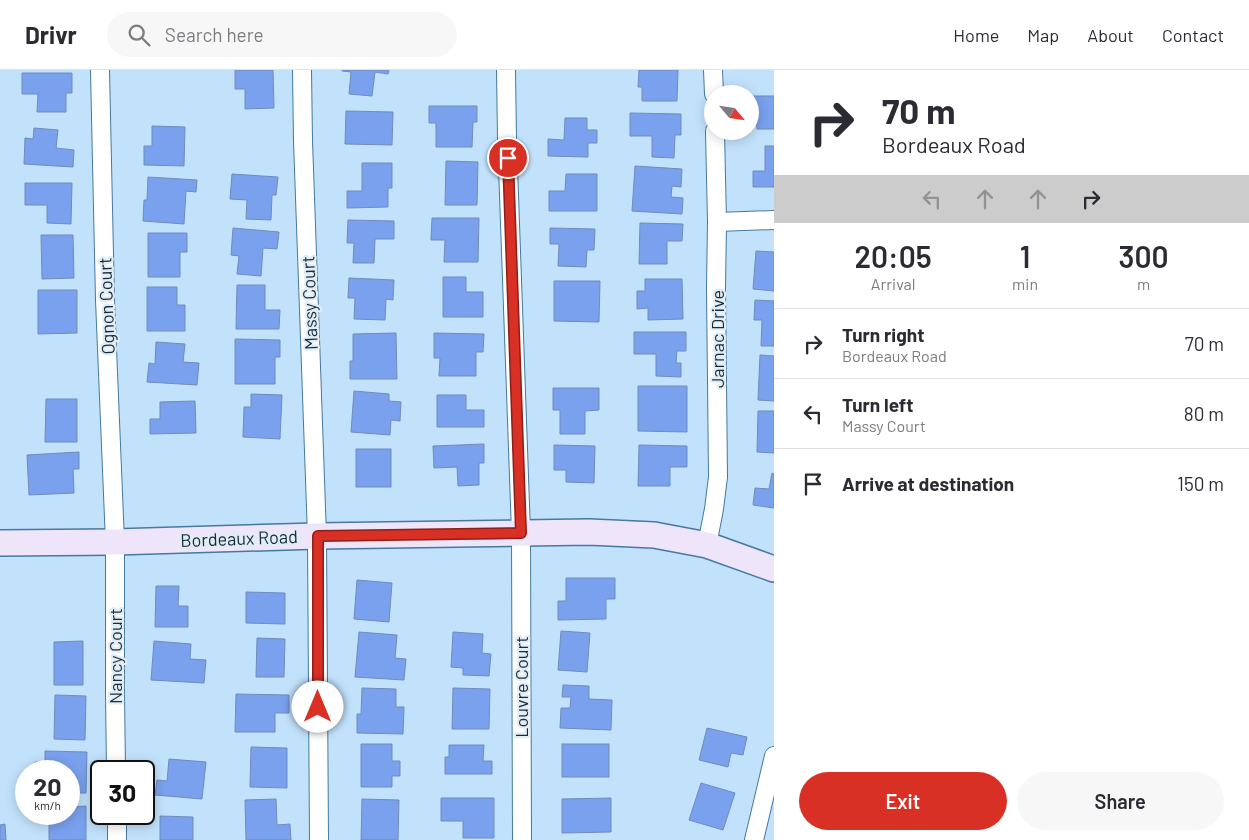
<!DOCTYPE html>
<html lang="en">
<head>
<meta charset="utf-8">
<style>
	:root { --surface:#fff; --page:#f7f7f7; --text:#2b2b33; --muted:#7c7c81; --line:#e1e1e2; --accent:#d93025 }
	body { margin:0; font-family:Barlow,sans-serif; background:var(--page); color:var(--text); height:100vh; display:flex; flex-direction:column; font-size:19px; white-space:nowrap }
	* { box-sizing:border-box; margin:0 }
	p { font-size:16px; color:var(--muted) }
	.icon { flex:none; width:28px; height:28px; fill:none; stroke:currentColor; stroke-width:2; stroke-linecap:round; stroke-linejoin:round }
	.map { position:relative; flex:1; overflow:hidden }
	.sheet { display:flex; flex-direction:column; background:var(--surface); width:475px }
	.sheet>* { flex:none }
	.hud { background:#fff; color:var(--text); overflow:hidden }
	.needle { width:32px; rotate:119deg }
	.fabs { position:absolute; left:704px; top:15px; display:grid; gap:10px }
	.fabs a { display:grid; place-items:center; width:55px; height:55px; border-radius:50%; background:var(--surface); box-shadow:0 2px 12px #0003; font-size:25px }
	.speed { position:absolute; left:15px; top:690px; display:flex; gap:10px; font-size:25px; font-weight:700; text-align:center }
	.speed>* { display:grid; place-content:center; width:65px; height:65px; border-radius:50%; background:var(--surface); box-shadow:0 2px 12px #0003; line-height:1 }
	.speed small { font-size:12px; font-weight:400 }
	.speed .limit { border:2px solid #111; border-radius:8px; background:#fff; color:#111 }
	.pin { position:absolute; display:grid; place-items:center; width:42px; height:42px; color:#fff; margin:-21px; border:2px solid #fff; border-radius:50%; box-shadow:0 1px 5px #0007 }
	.me { position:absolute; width:55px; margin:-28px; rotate:0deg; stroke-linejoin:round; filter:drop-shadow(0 0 4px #0008) }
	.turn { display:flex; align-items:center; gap:18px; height:105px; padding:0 25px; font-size:22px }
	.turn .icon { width:65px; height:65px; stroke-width:2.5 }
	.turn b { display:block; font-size:35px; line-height:42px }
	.lanes { display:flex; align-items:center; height:48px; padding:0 25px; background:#0003; justify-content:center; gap:25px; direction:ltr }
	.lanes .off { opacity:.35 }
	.eta { display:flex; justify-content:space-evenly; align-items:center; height:85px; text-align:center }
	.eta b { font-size:30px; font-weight:600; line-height:35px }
	.action { display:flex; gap:10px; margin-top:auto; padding:10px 25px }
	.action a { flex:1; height:58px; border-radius:30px; background:var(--accent); color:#fff; font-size:20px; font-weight:600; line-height:58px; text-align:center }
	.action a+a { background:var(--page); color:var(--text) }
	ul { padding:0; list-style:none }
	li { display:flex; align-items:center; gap:15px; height:70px; padding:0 25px; border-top:1px solid var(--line) }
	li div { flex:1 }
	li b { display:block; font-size:19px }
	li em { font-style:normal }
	header { display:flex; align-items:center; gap:30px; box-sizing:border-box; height:70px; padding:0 25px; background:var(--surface); border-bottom:1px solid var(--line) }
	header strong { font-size:24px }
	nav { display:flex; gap:28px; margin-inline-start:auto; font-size:18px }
	.search { width:350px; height:45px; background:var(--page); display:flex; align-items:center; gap:12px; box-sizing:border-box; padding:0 18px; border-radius:28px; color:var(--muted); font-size:19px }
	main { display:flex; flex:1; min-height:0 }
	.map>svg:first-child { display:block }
	.building { fill:#79a1ee; stroke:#708bbd }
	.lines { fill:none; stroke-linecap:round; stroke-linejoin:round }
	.street-casing { stroke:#4579a0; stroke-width:20 }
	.secondary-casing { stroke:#4579a0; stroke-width:28 }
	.street { stroke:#fff; stroke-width:18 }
	.secondary { stroke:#eee5fb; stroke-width:25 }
	.route-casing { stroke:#8d1f18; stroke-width:12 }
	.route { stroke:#d93025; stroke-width:9 }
	.labels { text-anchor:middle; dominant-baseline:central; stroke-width:4.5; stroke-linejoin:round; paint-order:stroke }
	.street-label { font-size:18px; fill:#162c3c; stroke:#e2ecf5 }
</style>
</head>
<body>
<header>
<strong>Drivr</strong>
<div class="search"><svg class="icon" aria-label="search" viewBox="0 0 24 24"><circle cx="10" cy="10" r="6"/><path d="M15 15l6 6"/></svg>Search here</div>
<nav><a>Home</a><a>Map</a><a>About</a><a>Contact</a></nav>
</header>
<main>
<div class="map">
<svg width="774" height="770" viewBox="0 0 774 770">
	<rect width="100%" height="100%" fill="#c2e2fc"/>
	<g class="building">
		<path d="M 235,0 L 273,0 L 274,38 L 245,39 L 245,19 L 235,19 Z"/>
		<path d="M 342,0 L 389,0 L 388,4 L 375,2 L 372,26 L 349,24 L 351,2 L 342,1 Z"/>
		<path d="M 639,0 L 678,0 L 677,31 L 642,31 L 642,17 L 638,17 Z"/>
		<path d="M 22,3 L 72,3 L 72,23 L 66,23 L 66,42 L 37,42 L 38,24 L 22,24 Z"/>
		<path d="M 750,26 L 774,26 L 774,59 L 757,59 L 756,47 L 750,47 Z"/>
		<path d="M 429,36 L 477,36 L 477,52 L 473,52 L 472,77 L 436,77 L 436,53 L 429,53 Z"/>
		<path d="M 346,41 L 393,42 L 392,75 L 345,74 Z"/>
		<path d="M 630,43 L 681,44 L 681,65 L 675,65 L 674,88 L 652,87 L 652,66 L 630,66 Z"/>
		<path d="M 565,48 L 587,48 L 587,60 L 597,60 L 597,73 L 588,73 L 588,87 L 548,86 L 548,69 L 564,70 Z"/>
		<path d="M 152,56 L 185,57 L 184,96 L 144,95 L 144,76 L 152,76 Z"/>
		<path d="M 34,58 L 58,60 L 56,78 L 74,80 L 73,97 L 24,94 L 25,68 L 33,69 Z"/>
		<path d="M 765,76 L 774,76 L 774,117 L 753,117 L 753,101 L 765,101 Z"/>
		<path d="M 446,91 L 478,92 L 477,135 L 445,135 Z"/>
		<path d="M 362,93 L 392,93 L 392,118 L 388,118 L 388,137 L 347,138 L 347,121 L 362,121 Z"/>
		<path d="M 635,96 L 682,99 L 681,117 L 672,116 L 671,127 L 683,128 L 682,144 L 632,141 Z"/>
		<path d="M 232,104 L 278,107 L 276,125 L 272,125 L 271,150 L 246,149 L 247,130 L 230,129 Z"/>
		<path d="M 566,104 L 597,104 L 597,141 L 549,141 L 549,121 L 565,121 Z"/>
		<path d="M 148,107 L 197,110 L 196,122 L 186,121 L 184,154 L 143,151 L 144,130 L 147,130 Z"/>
		<path d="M 25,113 L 72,113 L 71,154 L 47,153 L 47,135 L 25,135 Z"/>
		<path d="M 432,148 L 479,148 L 478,192 L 444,192 L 445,170 L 431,170 Z"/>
		<path d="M 348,150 L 394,151 L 394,169 L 375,169 L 374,193 L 353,193 L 354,173 L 347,173 Z"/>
		<path d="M 640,153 L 683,154 L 682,171 L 667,171 L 667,194 L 639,194 Z"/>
		<path d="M 233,158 L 279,162 L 277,179 L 263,178 L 261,206 L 237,204 L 239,186 L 231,185 Z"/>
		<path d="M 550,158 L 595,159 L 594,180 L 587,180 L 586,197 L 558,196 L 559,174 L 550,174 Z"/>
		<path d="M 148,163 L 187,163 L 187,182 L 180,182 L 180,207 L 148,207 Z"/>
		<path d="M 41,165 L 73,165 L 74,208 L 42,209 Z"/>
		<path d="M 756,181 L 774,182 L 774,221 L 753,219 Z"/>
		<path d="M 443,207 L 466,207 L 466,222 L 483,222 L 483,247 L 443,247 Z"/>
		<path d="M 349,208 L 394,210 L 393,230 L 386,229 L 385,250 L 354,249 L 355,228 L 348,228 Z"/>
		<path d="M 645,209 L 682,209 L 683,249 L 648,250 L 648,238 L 637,239 L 637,221 L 645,221 Z"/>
		<path d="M 554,211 L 600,211 L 599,252 L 554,251 Z"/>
		<path d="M 237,215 L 265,215 L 265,240 L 280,240 L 279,259 L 236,259 Z"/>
		<path d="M 147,217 L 177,217 L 177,235 L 185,235 L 185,261 L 147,261 Z"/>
		<path d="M 38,220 L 77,220 L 77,263 L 38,264 Z"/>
		<path d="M 755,230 L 774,231 L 774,276 L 761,276 L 762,250 L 754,250 Z"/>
		<path d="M 634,262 L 686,262 L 686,281 L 677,281 L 676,293 L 681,293 L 681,307 L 656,306 L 656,284 L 634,284 Z"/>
		<path d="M 396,263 L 397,309 L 350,309 L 350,291 L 353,291 L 353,264 Z"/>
		<path d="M 434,263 L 484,264 L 483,282 L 476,282 L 476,306 L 439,306 L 440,288 L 434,288 Z"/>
		<path d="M 235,269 L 280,270 L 280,287 L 275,287 L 275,314 L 235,314 Z"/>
		<path d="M 156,272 L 185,274 L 183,292 L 199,293 L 197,315 L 147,312 L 149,293 L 155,294 Z"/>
		<path d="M 760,285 L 774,286 L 774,331 L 758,330 Z"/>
		<path d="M 638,316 L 687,316 L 687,362 L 638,361 Z"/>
		<path d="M 553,318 L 599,318 L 599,340 L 585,341 L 585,364 L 560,364 L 560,340 L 553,340 Z"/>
		<path d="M 354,321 L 389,324 L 389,331 L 401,332 L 400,351 L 391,350 L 390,365 L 351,362 Z"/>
		<path d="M 251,324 L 282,325 L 280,369 L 243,367 L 244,337 L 251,337 Z"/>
		<path d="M 437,325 L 466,325 L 466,340 L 484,340 L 484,357 L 437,357 Z"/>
		<path d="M 46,329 L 77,329 L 77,372 L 45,372 Z"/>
		<path d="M 195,331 L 196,363 L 150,364 L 150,349 L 160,349 L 160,332 Z"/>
		<path d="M 758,341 L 774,341 L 774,383 L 757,382 Z"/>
		<path d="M 484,374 L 484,393 L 479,393 L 479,415 L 458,416 L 457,397 L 434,398 L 433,376 Z"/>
		<path d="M 554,375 L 595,376 L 594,413 L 566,412 L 566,400 L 554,400 Z"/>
		<path d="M 639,375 L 687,376 L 687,397 L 670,397 L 670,416 L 638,416 Z"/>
		<rect x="356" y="379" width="35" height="38"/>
		<path d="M 79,382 L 79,399 L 73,399 L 74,423 L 29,425 L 27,385 Z"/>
		<path d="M 772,403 L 774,404 L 774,438 L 753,435 L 755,418 L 769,419 Z"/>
		<path d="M 566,508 L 615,508 L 615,529 L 606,529 L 606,549 L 558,550 L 558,531 L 566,531 Z"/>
		<path d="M 357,510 L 392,513 L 389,552 L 354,549 Z"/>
		<path d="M 156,516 L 179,516 L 178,536 L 188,536 L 188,557 L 155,557 Z"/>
		<path d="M 246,522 L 285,523 L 285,554 L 246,553 Z"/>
		<path d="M 561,561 L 590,563 L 587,602 L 558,600 Z"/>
		<path d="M 359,562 L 397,565 L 395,588 L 406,589 L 404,610 L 355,607 Z"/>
		<path d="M 453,562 L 483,564 L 482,583 L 491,584 L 489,606 L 463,605 L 463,598 L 451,597 Z"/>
		<path d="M 257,568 L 285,569 L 284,607 L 256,607 Z"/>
		<path d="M 83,571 L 83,615 L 54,615 L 54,572 Z"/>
		<path d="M 154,571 L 191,574 L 190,589 L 206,590 L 204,613 L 151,610 Z"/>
		<path d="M 563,615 L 589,616 L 589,629 L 612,630 L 611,660 L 560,658 L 561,638 L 570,638 L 571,627 L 562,627 Z"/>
		<path d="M 362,618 L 396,619 L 396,637 L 404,637 L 403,664 L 357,663 L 357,644 L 361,644 Z"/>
		<path d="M 453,618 L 490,619 L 489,659 L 452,659 Z"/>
		<path d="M 236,624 L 289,625 L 289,643 L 275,643 L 275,662 L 235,662 Z"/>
		<path d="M 55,625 L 86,626 L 85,670 L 54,669 Z"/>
		<path d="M 707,658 L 747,667 L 743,685 L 731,683 L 728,697 L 699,690 Z"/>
		<path d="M 361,674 L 392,674 L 392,691 L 400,691 L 400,706 L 392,706 L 392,717 L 361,717 Z"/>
		<rect x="562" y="674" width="47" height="33"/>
		<path d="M 449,675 L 484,675 L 483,691 L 492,691 L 492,704 L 445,704 L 445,687 L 449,687 Z"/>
		<path d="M 251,677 L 287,678 L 287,718 L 250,717 Z"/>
		<path d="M 45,681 L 87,682 L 86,723 L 69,723 L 69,701 L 35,701 L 35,692 L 45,693 Z"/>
		<path d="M 169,689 L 206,692 L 202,729 L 155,725 L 157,710 L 167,711 Z"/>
		<path d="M 701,713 L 735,723 L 723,760 L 689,750 Z"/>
		<path d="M 441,728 L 494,728 L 494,768 L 463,768 L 463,751 L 441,751 Z"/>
		<path d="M 611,728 L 611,762 L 562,763 L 562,729 Z"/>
		<path d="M 276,729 L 277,755 L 290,754 L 291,770 L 246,770 L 245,730 Z"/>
		<path d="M 362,729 L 399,730 L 398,770 L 361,770 Z"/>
		<path d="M 86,736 L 86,770 L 49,770 L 49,744 L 69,744 L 69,737 Z"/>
		<path d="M 160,746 L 193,747 L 193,770 L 160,770 Z"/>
		<path d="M 5,754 L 6,770 L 0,770 L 0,755 Z"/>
	</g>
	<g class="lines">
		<g class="street-casing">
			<g id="street">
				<path d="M 100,0 L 105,230 L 115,472 L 115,625 L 116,701"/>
				<path d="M 302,0 L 303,71 L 317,466 L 319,770"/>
				<path d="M 506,0 L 507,69 L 521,463 L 522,770"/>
				<path d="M 713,0 L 714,24"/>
				<path d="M 717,152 L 774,150"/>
				<path d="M 707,475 L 714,439 L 718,407 L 716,218 L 717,152 L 715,61"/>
				<path d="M 117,744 L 117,770"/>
				<path d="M 754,770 L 774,686"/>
			</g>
		</g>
		<g class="secondary-casing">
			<path id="secondary" d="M 0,473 L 115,472 L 317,466 L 589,462 L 654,465 L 707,475 L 774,499"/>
		</g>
		<use href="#street" class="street"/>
		<use href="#secondary" class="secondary"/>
	</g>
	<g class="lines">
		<g class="route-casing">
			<path id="route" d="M 318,637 L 318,466 L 521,463 L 508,88"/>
		</g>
		<use href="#route" class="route"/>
	</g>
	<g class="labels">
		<g class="street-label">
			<text transform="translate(309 233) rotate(-92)">Massy Court</text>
			<text transform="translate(106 236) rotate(-92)">Ognon Court</text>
			<text transform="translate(717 269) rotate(-90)">Jarnac Drive</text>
			<text transform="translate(239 468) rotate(-2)">Bordeaux Road</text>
			<text transform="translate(115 586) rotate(-90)">Nancy Court</text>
			<text transform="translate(521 617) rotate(-90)">Louvre Court</text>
		</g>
	</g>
</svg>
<div class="fabs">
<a><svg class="needle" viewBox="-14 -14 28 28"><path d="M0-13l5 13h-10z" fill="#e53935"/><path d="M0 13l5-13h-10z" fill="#7c7c81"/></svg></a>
</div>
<div class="speed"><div>20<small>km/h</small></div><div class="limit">30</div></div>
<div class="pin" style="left:508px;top:88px;background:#d93025"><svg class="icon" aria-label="arrive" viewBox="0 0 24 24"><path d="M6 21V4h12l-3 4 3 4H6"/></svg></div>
<svg class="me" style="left:318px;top:637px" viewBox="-20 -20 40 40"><circle r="19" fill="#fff"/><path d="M0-13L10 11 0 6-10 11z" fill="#d93025"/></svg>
</div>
<section class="sheet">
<div class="hud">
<div class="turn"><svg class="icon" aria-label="right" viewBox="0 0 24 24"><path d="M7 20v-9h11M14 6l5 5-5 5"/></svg><div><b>70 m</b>Bordeaux Road</div></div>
<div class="lanes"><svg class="icon off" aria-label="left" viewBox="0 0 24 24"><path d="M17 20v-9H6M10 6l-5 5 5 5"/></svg><svg class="icon off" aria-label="ahead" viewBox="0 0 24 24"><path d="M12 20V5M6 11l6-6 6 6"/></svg><svg class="icon off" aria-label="ahead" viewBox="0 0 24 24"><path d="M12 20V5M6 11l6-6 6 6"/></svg><svg class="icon" aria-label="right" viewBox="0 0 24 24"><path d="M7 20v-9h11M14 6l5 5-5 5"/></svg></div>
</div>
<div class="eta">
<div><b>20:05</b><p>Arrival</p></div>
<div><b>1</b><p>min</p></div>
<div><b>300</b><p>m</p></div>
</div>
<ul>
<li><svg class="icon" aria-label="right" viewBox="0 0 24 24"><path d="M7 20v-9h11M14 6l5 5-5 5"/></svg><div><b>Turn right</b><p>Bordeaux Road</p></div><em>70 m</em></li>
<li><svg class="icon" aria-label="left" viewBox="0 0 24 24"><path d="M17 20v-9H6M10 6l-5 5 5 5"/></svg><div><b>Turn left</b><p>Massy Court</p></div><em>80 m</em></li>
<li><svg class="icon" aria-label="arrive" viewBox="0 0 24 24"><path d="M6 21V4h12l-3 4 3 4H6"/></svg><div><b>Arrive at destination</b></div><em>150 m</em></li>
</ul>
<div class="action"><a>Exit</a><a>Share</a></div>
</section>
</main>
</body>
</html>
